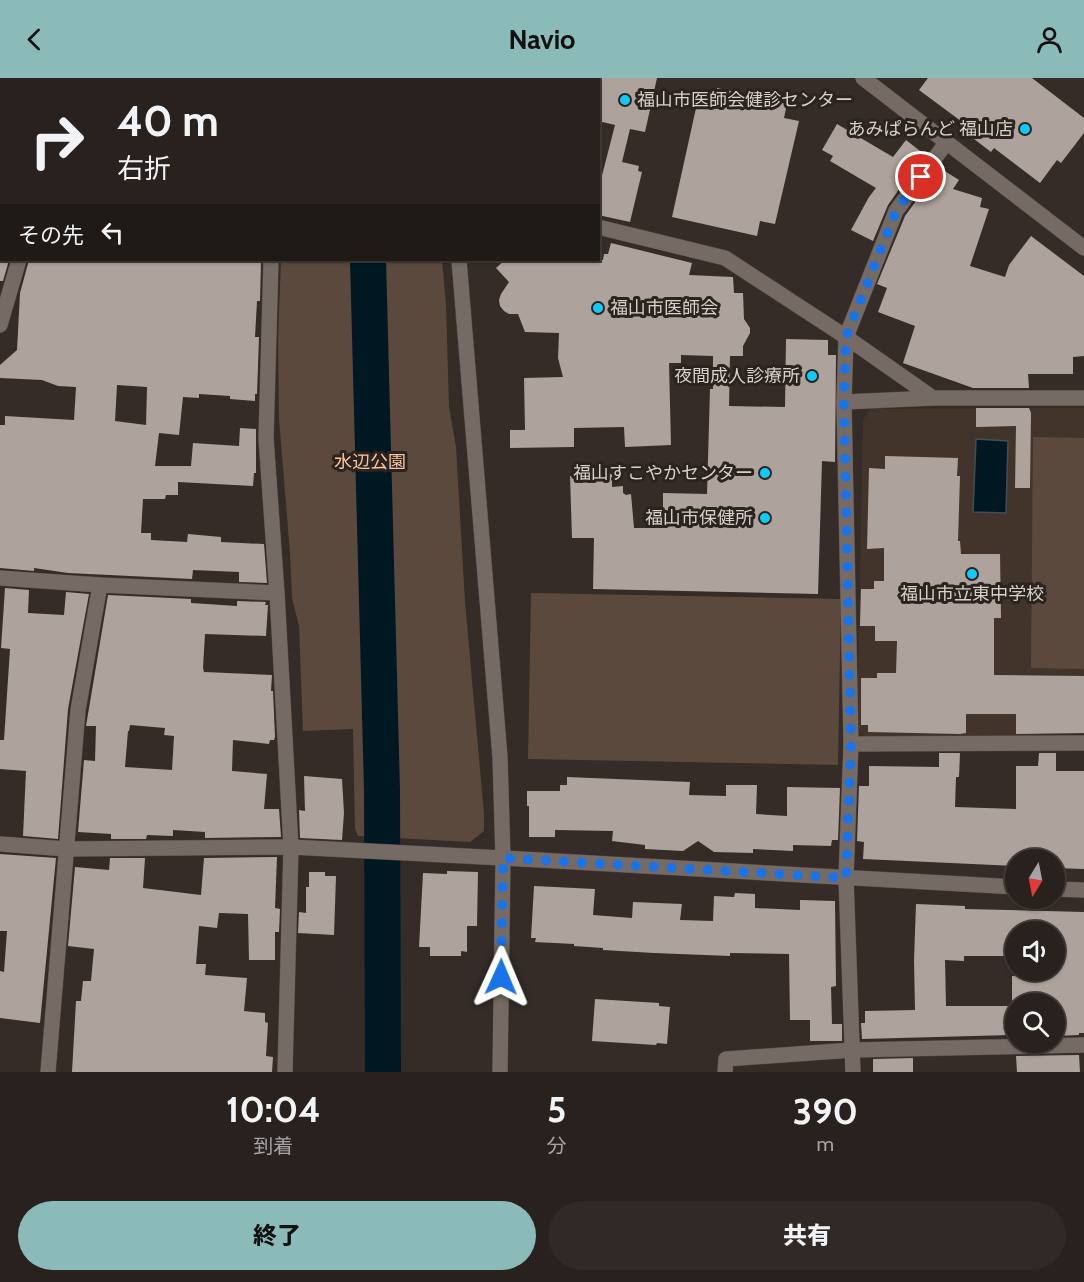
<!DOCTYPE html>
<html lang="ja">
<head>
<meta charset="utf-8">
<style>
	:root { --surface:#28211d; --page:#302926; --text:#f1f3f6; --muted:#a5a3a4; --line:#443e3b; --accent:#8bbbb9 }
	body { margin:0; font-family:Cabin,"Noto Sans JP",sans-serif; background:var(--page); color:var(--text); height:100vh; display:flex; flex-direction:column; font-size:22px; white-space:nowrap }
	* { box-sizing:border-box; margin:0 }
	p { font-size:20px; color:var(--muted) }
	.icon { flex:none; width:33px; height:33px; fill:none; stroke:currentColor; stroke-width:2; stroke-linecap:round; stroke-linejoin:round }
	.map { position:relative; height:994px; overflow:hidden }
	.drawer { display:flex; flex-direction:column; background:var(--surface); flex:1 }
	.drawer>* { flex:none }
	.top-card { position:absolute; left:0px; top:0px; width:600px; height:183px; box-shadow:0 2px 4px #0004,0 0 0 2px var(--line); background:#28211d; color:var(--text); overflow:hidden }
	.needle { width:39px; rotate:190deg }
	.buttons { position:absolute; left:1005px; top:771px; display:grid; gap:12px }
	.buttons a { display:grid; place-items:center; width:60px; height:60px; border-radius:50%; background:var(--surface); box-shadow:0 2px 4px #0004,0 0 0 2px var(--line); font-size:30px }
	.pin { position:absolute; display:grid; place-items:center; width:51px; height:51px; color:#fff; margin:-26px; border:3px solid #fff; border-radius:50%; box-shadow:0 2px 6px #0007 }
	.me { position:absolute; width:66px; margin:-33px; rotate:1deg; stroke-linejoin:round; filter:drop-shadow(0 0 4px #0008) }
	.turn { display:flex; align-items:center; gap:21px; height:126px; padding:0 18px; font-size:27px }
	.turn .icon { width:78px; height:78px; stroke-width:2.5 }
	.turn b { display:block; font-size:42px; line-height:51px }
	.then { display:flex; align-items:center; height:57px; padding:0 18px; background:#0003; gap:12px; font-size:22px }
	.eta { display:flex; justify-content:space-evenly; align-items:center; height:102px; text-align:center }
	.eta b { font-size:36px; font-weight:800; line-height:42px }
	.button { display:flex; gap:12px; margin-top:auto; padding:12px 18px }
	.button a { flex:1; height:69px; border-radius:36px; background:var(--accent); color:#111; font-size:24px; font-weight:800; line-height:69px; text-align:center }
	.button a+a { background:var(--page); color:var(--text) }
	header { display:flex; justify-content:space-between; align-items:center; height:78px; padding:0 18px; background:var(--accent); color:#111; font-size:27px; font-weight:800 }
	.map>svg:first-child { display:block }
	.built { fill:#42342b }
	.green { fill:#5c493e }
	.water { fill:#001822; stroke:#404f55; stroke-width:1.5 }
	.lines { fill:none; stroke-linecap:round; stroke-linejoin:round }
	.river { stroke:#001822; stroke-width:36 }
	.building { fill:#aea39c; fill-rule:evenodd }
	.street-casing { stroke:#514945; stroke-width:16 }
	.secondary-casing { stroke:#514945; stroke-width:16 }
	.street { stroke:#756b64; stroke-width:15 }
	.secondary { stroke:#756b64; stroke-width:15 }
	.route { stroke:#1a73e8; stroke-width:10; stroke-dasharray:0 18 }
	.poi-dot { fill:#11cafb; stroke:#2b231d; stroke-width:2 }
	.labels { text-anchor:middle; dominant-baseline:central; stroke-width:6; stroke-linejoin:round; paint-order:stroke }
	.poi-label { font-size:18px; fill:#d6d0cc; stroke:#2b231d; text-anchor:end }
	.park-label { font-size:18px; fill:#fbc4a1; stroke:#2b231d }
</style>
</head>
<body>
<header><svg class="icon" aria-label="back" viewBox="0 0 24 24"><path d="M15 5l-7 7 7 7"/></svg>Navio<svg class="icon" aria-label="person" viewBox="0 0 24 24"><circle cx="12" cy="8" r="4"/><path d="M4 21q1-7 8-7t8 7"/></svg></header>
<div class="map">
<svg width="1084" height="994" viewBox="0 0 1084 994">
	<rect width="100%" height="100%" fill="#352c27"/>
	<path class="built" d="M 1084,330 L 1084,656 L 864,659 L 857,651 L 863,342 L 870,331 Z"/>
	<g class="green">
		<path d="M 291,0 L 438,0 L 291,1 Z"/>
		<path d="M 281,182 L 442,182 L 446,227 L 449,329 L 456,369 L 465,524 L 484,736 L 484,753 L 470,764 L 358,758 L 355,751 L 353,651 L 303,653 L 299,548 L 292,520 L 290,475 L 279,341 L 278,261 Z"/>
		<path d="M 1033,359 L 1084,360 L 1084,591 L 1031,590 Z"/>
		<path d="M 531,515 L 841,521 L 838,687 L 528,681 Z"/>
	</g>
	<path class="water" d="M 976,361 L 1008,363 L 1006,435 L 973,434 Z"/>
	<g class="lines">
		<g class="river">
			<path d="M 364,0 L 364,2"/>
			<path d="M 368,182 L 382,712 L 383,994"/>
		</g>
	</g>
	<g class="building">
		<path d="M 598,0 L 657,0 L 645,54 L 630,51 L 622,84 L 639,88 L 638,93 L 642,94 L 630,144 L 598,137 L 598,113 L 615,47 L 598,43 Z"/>
		<path d="M 928,0 L 1032,0 L 1084,40 L 1084,55 L 1061,85 L 1057,82 L 1040,105 L 994,70 L 991,74 L 965,54 L 969,49 L 919,12 Z"/>
		<path d="M 717,10 L 787,26 L 784,40 L 799,43 L 775,146 L 760,143 L 757,158 L 672,139 L 698,21 L 714,25 Z"/>
		<path d="M 837,46 L 893,79 L 906,62 L 924,76 L 888,127 L 873,163 L 851,152 L 869,119 L 876,110 L 830,83 L 833,78 L 822,72 Z"/>
		<path d="M 940,90 L 959,102 L 953,111 L 982,120 L 980,129 L 989,131 L 970,188 L 1005,199 L 1009,187 L 1031,158 L 1084,198 L 1084,278 L 1073,279 L 1073,296 L 1028,296 L 1029,310 L 973,310 L 903,285 L 915,248 L 878,234 L 887,210 L 877,206 L 905,138 Z"/>
		<path d="M 611,165 L 692,185 L 689,197 L 733,199 L 734,215 L 743,215 L 744,241 L 750,250 L 750,255 L 743,268 L 743,278 L 730,278 L 729,328 L 785,329 L 786,261 L 828,262 L 828,277 L 836,277 L 835,384 L 822,383 L 818,516 L 593,511 L 594,460 L 572,460 L 570,398 L 612,396 L 612,409 L 623,408 L 623,415 L 626,417 L 631,416 L 634,450 L 663,450 L 663,415 L 707,416 L 710,311 L 713,311 L 713,278 L 681,277 L 681,285 L 669,285 L 671,367 L 625,369 L 624,349 L 574,350 L 574,369 L 510,370 L 510,352 L 525,352 L 524,300 L 563,299 L 558,280 L 559,255 L 525,254 L 518,236 L 509,236 L 504,233 L 500,228 L 499,222 L 501,216 L 509,204 L 496,190 L 505,182 L 603,182 L 604,176 L 608,176 Z"/>
		<path d="M 0,182 L 9,182 L 3,203 L 0,203 Z"/>
		<path d="M 29,182 L 261,182 L 260,223 L 257,223 L 255,259 L 259,259 L 257,316 L 255,316 L 255,323 L 230,321 L 230,318 L 199,316 L 199,320 L 183,319 L 179,357 L 159,355 L 155,388 L 191,388 L 193,365 L 239,368 L 240,350 L 256,351 L 256,395 L 254,395 L 253,408 L 178,404 L 178,417 L 166,417 L 165,421 L 143,421 L 141,455 L 151,455 L 151,462 L 187,464 L 188,456 L 221,459 L 221,464 L 264,466 L 267,505 L 239,504 L 239,494 L 193,492 L 192,501 L 68,495 L 34,490 L 34,493 L 0,490 L 0,347 L 5,347 L 5,338 L 74,342 L 76,309 L 58,308 L 42,302 L 0,300 L 0,287 L 17,272 L 20,215 ZM 117,307 L 147,309 L 146,347 L 115,343 Z"/>
		<path d="M 976,330 L 1029,330 L 1031,335 L 1030,410 L 1015,410 L 1016,348 L 976,349 Z"/>
		<path d="M 885,378 L 958,380 L 957,398 L 960,398 L 958,463 L 960,463 L 961,476 L 1000,476 L 1001,540 L 994,540 L 994,597 L 1084,598 L 1084,655 L 1016,656 L 1016,636 L 966,636 L 966,655 L 960,656 L 868,654 L 868,647 L 861,647 L 861,600 L 877,600 L 877,595 L 896,595 L 897,563 L 875,563 L 875,548 L 860,548 L 861,511 L 874,511 L 874,503 L 884,503 L 884,470 L 867,471 L 869,390 L 885,391 Z"/>
		<path d="M 5,510 L 29,512 L 28,535 L 64,537 L 66,514 L 89,516 L 68,631 L 58,761 L 23,758 L 26,693 L 0,691 L 0,662 L 4,662 L 10,571 L 1,570 Z"/>
		<path d="M 108,517 L 191,521 L 191,525 L 237,528 L 237,523 L 266,524 L 265,527 L 268,527 L 266,558 L 205,556 L 203,590 L 204,594 L 272,597 L 271,613 L 273,613 L 275,659 L 274,662 L 270,662 L 269,666 L 233,662 L 232,693 L 267,696 L 264,731 L 279,731 L 281,759 L 205,760 L 205,754 L 173,752 L 173,758 L 147,757 L 146,761 L 111,761 L 111,756 L 78,754 L 84,682 L 95,683 L 96,648 L 86,648 ZM 130,647 L 165,650 L 164,657 L 174,658 L 172,692 L 125,689 L 128,653 L 129,653 Z"/>
		<path d="M 939,675 L 960,675 L 959,699 L 956,699 L 955,729 L 1016,731 L 1016,688 L 1038,688 L 1039,675 L 1056,675 L 1056,693 L 1084,693 L 1084,791 L 1054,790 L 1054,782 L 1016,782 L 1016,788 L 863,781 L 864,764 L 857,763 L 859,708 L 869,708 L 869,688 L 939,689 Z"/>
		<path d="M 304,698 L 342,701 L 344,735 L 342,762 L 300,760 L 299,732 L 305,733 Z"/>
		<path d="M 567,699 L 690,704 L 689,717 L 726,718 L 726,707 L 757,707 L 756,736 L 787,738 L 787,709 L 840,710 L 838,762 L 832,762 L 831,768 L 793,767 L 793,773 L 753,771 L 753,775 L 714,774 L 698,763 L 683,773 L 645,771 L 645,767 L 612,763 L 613,753 L 555,752 L 555,759 L 529,759 L 529,728 L 527,728 L 527,713 L 560,713 L 560,707 L 567,707 Z"/>
		<path d="M 0,776 L 56,780 L 40,945 L 0,940 L 0,893 L 4,894 L 7,853 L 0,853 Z"/>
		<path d="M 277,779 L 275,830 L 280,831 L 279,854 L 275,854 L 275,882 L 249,882 L 248,836 L 219,835 L 217,850 L 199,848 L 196,886 L 206,886 L 205,897 L 247,900 L 244,933 L 265,935 L 265,944 L 268,945 L 266,978 L 273,979 L 272,994 L 72,994 L 76,923 L 81,923 L 83,903 L 91,903 L 94,871 L 68,868 L 75,789 L 109,792 L 110,780 L 145,780 L 143,810 L 201,817 L 204,780 Z"/>
		<path d="M 447,793 L 478,794 L 477,848 L 467,848 L 467,874 L 461,873 L 461,878 L 430,878 L 430,869 L 419,869 L 423,795 L 447,796 Z"/>
		<path d="M 309,794 L 325,794 L 325,798 L 336,798 L 334,857 L 298,855 L 299,834 L 306,835 L 306,809 L 309,809 Z"/>
		<path d="M 534,808 L 595,811 L 593,837 L 632,840 L 633,824 L 682,826 L 680,842 L 713,843 L 714,818 L 734,819 L 735,815 L 755,816 L 755,830 L 800,832 L 800,822 L 835,823 L 836,908 L 831,909 L 832,946 L 842,946 L 842,963 L 810,963 L 810,942 L 790,942 L 789,876 L 730,875 L 730,878 L 654,875 L 603,872 L 603,870 L 574,868 L 574,866 L 535,864 L 536,860 L 531,860 Z"/>
		<path d="M 916,826 L 965,828 L 965,831 L 1084,834 L 1084,955 L 1079,955 L 1079,957 L 1056,958 L 1055,924 L 1012,925 L 1012,898 L 1054,897 L 1054,854 L 1016,854 L 1016,878 L 964,878 L 964,883 L 945,882 L 946,928 L 1010,928 L 1011,957 L 862,961 L 861,945 L 865,945 L 865,933 L 915,932 L 914,882 Z"/>
		<path d="M 595,921 L 659,925 L 659,928 L 670,929 L 667,966 L 657,965 L 656,967 L 592,963 Z"/>
		<path d="M 1079,977 L 1080,994 L 1017,994 L 1016,978 Z"/>
		<path d="M 913,980 L 913,994 L 873,994 L 873,981 Z"/>
	</g>
	<g class="lines">
		<g class="street-casing">
			<g id="street">
				<path d="M 2,2 L 5,0"/>
				<path d="M 76,2 L 77,0"/>
				<path d="M 278,2 L 279,0"/>
				<path d="M 0,137 L 2,138"/>
				<path d="M 598,149 L 725,180 L 846,259 L 933,320 L 1084,320"/>
				<path d="M 271,182 L 266,360 L 277,515 L 291,769 L 285,994"/>
				<path d="M 0,247 L 19,182"/>
				<path d="M 844,324 L 933,320"/>
				<path d="M 0,500 L 100,507 L 277,515"/>
				<path d="M 851,666 L 1084,665"/>
				<path d="M 0,766 L 67,771 L 291,769 L 503,780"/>
				<path d="M 48,994 L 78,632 L 100,507"/>
				<path d="M 725,994 L 726,981 L 852,972 L 1084,967"/>
				<path d="M 853,994 L 846,800 L 851,666 L 844,324 L 846,259 L 896,133 L 946,65"/>
			</g>
		</g>
		<g class="secondary-casing">
			<g id="secondary">
				<path d="M 863,0 L 1084,170"/>
				<path d="M 453,2 L 453,0"/>
				<path d="M 459,182 L 500,679 L 503,780 L 500,994"/>
				<path d="M 503,780 L 1016,809"/>
				<path d="M 1054,811 L 1084,812"/>
			</g>
		</g>
		<use href="#street" class="street"/>
		<use href="#secondary" class="secondary"/>
	</g>
	<g class="lines">
		<path class="route" d="M 501,899 L 503,780 L 846,800 L 851,666 L 844,324 L 846,259 L 896,133 L 921,99"/>
	</g>
	<g class="poi-dot">
		<circle cx="625" cy="22" r="6"/>
		<circle cx="1025" cy="51" r="6"/>
		<circle cx="598" cy="230" r="6"/>
		<circle cx="812" cy="298" r="6"/>
		<circle cx="765" cy="395" r="6"/>
		<circle cx="765" cy="440" r="6"/>
		<circle cx="972" cy="496" r="6"/>
	</g>
	<g class="labels">
		<g class="poi-label">
			<text x="637" y="22" text-anchor="start">福山市医師会健診センター</text>
			<text x="1013" y="51">あみぱらんど 福山店</text>
			<text x="610" y="230" text-anchor="start">福山市医師会</text>
			<text x="800" y="298">夜間成人診療所</text>
			<text x="753" y="395">福山すこやかセンター</text>
			<text x="753" y="440">福山市保健所</text>
			<text x="972" y="516" text-anchor="middle">福山市立東中学校</text>
		</g>
		<g class="park-label">
			<text x="370" y="384">水辺公園</text>
		</g>
	</g>
</svg>
<div class="buttons">
<a><svg class="needle" viewBox="-14 -14 28 28"><path d="M0-13l5 13h-10z" fill="#e53935"/><path d="M0 13l5-13h-10z" fill="#a5a3a4"/></svg></a>
<a><svg class="icon" aria-label="sound" viewBox="0 0 24 24"><path d="M4 9h4l5-4v14l-5-4H4zM17 9q2 3 0 6"/></svg></a>
<a><svg class="icon" aria-label="search" viewBox="0 0 24 24"><circle cx="10" cy="10" r="6"/><path d="M15 15l6 6"/></svg></a>
</div>
<div class="pin" style="left:921px;top:99px;background:#d93025"><svg class="icon" aria-label="arrive" viewBox="0 0 24 24"><path d="M6 21V4h12l-3 4 3 4H6"/></svg></div>
<svg class="me" style="left:501px;top:899px" viewBox="-20 -20 40 40"><path d="M0-17L14 15 0 8-14 15z" fill="#1a73e8" stroke="#fff" stroke-width="4"/></svg>
<div class="top-card">
<div class="turn"><svg class="icon" aria-label="right" viewBox="0 0 24 24"><path d="M7 20v-9h11M14 6l5 5-5 5"/></svg><div><b>40 m</b>右折</div></div>
<div class="then">その先<svg class="icon" aria-label="left" viewBox="0 0 24 24"><path d="M17 20v-9H6M10 6l-5 5 5 5"/></svg></div>
</div>
</div>
<section class="drawer">
<div class="eta">
<div><b>10:04</b><p>到着</p></div>
<div><b>5</b><p>分</p></div>
<div><b>390</b><p>m</p></div>
</div>
<div class="button"><a>終了</a><a>共有</a></div>
</section>
</body>
</html>
